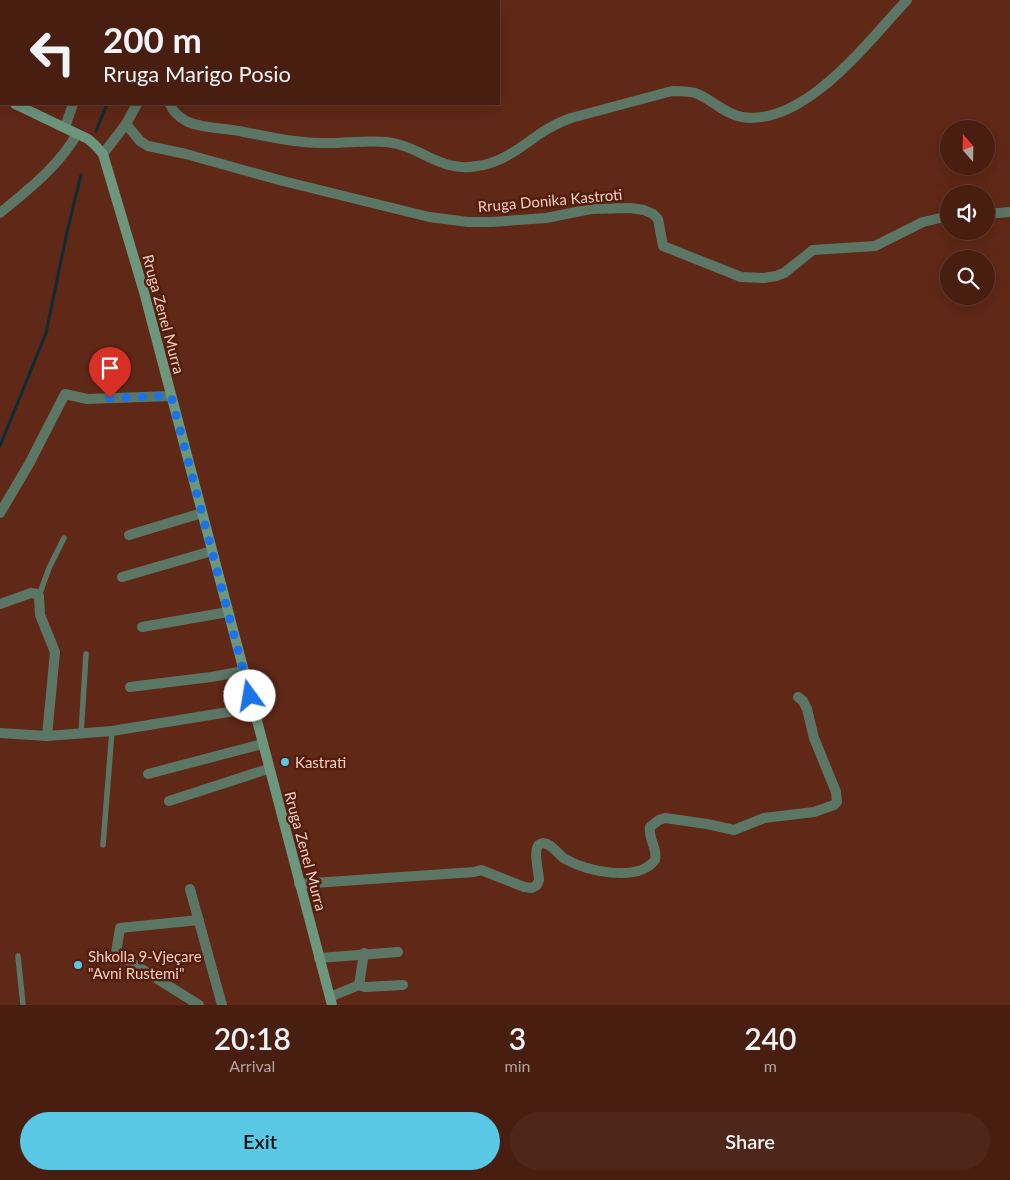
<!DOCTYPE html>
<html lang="en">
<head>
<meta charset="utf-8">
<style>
	:root { --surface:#481e11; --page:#4f271a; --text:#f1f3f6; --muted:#b1a29f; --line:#603c31; --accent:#59c8e5 }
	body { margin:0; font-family:Lato,sans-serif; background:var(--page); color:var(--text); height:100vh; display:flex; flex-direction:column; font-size:19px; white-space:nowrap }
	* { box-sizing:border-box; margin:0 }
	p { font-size:16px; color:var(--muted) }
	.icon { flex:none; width:28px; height:28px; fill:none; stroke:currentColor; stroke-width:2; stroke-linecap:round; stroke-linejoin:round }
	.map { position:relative; height:1005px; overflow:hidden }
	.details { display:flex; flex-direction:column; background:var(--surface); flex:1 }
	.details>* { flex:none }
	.banner { position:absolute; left:0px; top:0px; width:500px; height:105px; box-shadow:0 5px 20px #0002,0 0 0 1px var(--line); background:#481e11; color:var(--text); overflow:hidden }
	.needle { width:32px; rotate:340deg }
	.fabs { position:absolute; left:940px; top:120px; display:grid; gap:10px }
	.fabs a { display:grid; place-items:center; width:55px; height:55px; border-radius:50%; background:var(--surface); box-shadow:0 5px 20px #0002,0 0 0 1px var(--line); font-size:25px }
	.pin { position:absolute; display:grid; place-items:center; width:42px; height:42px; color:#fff; margin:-51px -21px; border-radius:50% 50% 50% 0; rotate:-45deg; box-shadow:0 0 5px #0007 }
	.pin .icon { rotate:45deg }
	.me { position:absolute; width:55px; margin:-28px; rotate:347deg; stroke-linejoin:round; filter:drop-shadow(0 0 4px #0008) }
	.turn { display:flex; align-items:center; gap:18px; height:105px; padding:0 20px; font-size:22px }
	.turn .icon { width:65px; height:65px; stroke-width:2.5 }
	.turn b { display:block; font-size:35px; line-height:42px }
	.eta { display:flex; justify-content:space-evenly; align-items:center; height:85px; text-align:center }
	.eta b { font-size:30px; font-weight:600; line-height:35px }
	.primary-button { display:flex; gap:10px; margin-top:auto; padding:10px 20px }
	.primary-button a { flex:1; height:58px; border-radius:30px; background:var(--accent); color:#111; font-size:20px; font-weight:600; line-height:58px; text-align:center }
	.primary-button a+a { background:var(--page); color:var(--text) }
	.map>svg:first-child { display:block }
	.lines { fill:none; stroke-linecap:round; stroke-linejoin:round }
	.stream { stroke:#0d2d36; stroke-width:3 }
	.service { stroke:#5c7666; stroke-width:5.5 }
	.minor { stroke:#5c7666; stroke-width:10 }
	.tertiary { stroke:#5c7666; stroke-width:10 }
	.secondary { stroke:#6c967d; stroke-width:10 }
	.route { stroke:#1a73e8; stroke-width:9; stroke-dasharray:0 16.2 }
	.poi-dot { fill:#59c8e5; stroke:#551d0c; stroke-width:2 }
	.labels { text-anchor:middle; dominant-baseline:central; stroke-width:5; stroke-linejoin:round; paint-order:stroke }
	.street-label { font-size:15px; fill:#f0ccc1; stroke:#551d0c }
	.poi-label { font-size:15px; fill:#f0ccc1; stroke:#551d0c; text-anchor:start }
</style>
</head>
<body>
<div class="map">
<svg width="1010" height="1005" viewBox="0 0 1010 1005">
	<rect width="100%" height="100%" fill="#602817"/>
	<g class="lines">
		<g class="stream">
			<path d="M 96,131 L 107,104"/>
			<path d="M 0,446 L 46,333 L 67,232 L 81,175"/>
		</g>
		<g class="service">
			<path d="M 0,20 L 1,20"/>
			<path d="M 39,596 L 49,568 L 64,538"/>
			<path d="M 81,734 L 86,654"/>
			<path d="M 103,845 L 112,731"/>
			<path d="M 18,956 L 23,1005"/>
		</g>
		<g class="minor">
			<path d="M 102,1 L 103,0"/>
			<path d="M 126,124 L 140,141 L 148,146 L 186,154 L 279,180 L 429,217 L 468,222 L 492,222 L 546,218 L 591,209 L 630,208 L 644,210 L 653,214 L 658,219 L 663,246 L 741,277 L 764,278 L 776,276 L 784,273 L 813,250 L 875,246 L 923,222 L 949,216"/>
			<path d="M 65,127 L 73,104"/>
			<path d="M 0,213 C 29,189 58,167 77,134"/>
			<path d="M 986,214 L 1010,212"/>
			<path d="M 0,513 L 29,464 L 65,394 L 87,399 L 171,396"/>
			<path d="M 129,535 L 202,513"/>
			<path d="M 122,577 L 212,551"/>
			<path d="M 0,604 L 31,593 L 37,594 L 39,596 L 40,615 L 55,652 L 47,736"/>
			<path d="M 142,627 L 228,612"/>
			<path d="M 130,687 L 211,677 L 244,671"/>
			<path d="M 0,733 L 47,736 L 112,731 L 253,708"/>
			<path d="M 148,774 L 262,744"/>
			<path d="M 169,801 L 268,769"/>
			<path d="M 299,884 L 474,872 L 481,870 L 524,887 L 532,888 L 537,885 L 539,880 C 539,872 532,848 540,844 C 549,839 558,855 565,859 C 587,871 637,883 655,860 C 658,849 648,839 650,827 L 659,820 L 665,818 L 707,824 L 734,830 L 764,818 L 814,812 L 834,805 L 837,802 L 836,792 L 814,738 L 807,709 L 803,701 L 798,697"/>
			<path d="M 190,889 L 222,1005"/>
			<path d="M 199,920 L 120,928 L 116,953 L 199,1005"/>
			<path d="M 319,958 L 398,952"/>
			<path d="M 359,985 L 364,953"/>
			<path d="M 330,997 L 359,985 L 365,987 L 403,985"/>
		</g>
		<g class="tertiary">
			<path d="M 170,104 C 173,112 180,118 188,122 C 206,129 226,128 244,132 C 272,137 299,144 327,143 C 347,143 367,140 387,142 C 421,146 440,173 477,166 C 502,163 521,147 541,133 C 550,127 560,122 571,118 L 672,91 C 680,91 687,91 695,93 C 712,99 724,114 742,117 C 805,127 869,40 907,0"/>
			<path d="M 103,154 L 126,124 L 137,104"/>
		</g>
		<g class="secondary">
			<path d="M 0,97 L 1,98"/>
			<path d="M 15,104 L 88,139 L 95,145 L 103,154 L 144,292 L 332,1005"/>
		</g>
	</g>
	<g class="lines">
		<path class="route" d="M 110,398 L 171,396 L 250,696"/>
	</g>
	<g class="poi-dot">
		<circle cx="285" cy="762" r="5"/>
		<circle cx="78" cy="965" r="5"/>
	</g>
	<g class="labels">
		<g class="street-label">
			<text transform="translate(550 200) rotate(-5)">Rruga Donika Kastroti</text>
			<text transform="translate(164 314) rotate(75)">Rruga Zenel Murra</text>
			<text transform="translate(306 851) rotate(75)">Rruga Zenel Murra</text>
		</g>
		<g class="poi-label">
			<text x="295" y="762">Kastrati</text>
			<text x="88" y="956">Shkolla 9-Vjeçare<tspan x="88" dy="17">"Avni Rustemi"</tspan></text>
		</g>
	</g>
</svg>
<div class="fabs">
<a><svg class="needle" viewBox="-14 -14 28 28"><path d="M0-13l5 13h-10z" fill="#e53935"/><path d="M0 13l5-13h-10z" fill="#b1a29f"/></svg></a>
<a><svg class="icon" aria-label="sound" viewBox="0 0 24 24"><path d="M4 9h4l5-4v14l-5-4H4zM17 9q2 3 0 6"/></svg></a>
<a><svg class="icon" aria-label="search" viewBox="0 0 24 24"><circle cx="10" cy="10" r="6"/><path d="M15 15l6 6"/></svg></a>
</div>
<div class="pin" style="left:110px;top:398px;background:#d93025"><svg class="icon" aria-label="arrive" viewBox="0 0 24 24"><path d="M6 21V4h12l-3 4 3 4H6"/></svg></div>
<svg class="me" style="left:250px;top:696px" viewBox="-20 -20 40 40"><circle r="19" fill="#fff"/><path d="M0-13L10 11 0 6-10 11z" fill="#1a73e8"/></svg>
<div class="banner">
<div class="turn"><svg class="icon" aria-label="left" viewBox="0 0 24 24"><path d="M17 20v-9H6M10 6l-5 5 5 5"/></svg><div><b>200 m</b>Rruga Marigo Posio</div></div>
</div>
</div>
<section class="details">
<div class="eta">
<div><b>20:18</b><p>Arrival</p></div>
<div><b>3</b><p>min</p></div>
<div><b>240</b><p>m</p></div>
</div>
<div class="primary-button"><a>Exit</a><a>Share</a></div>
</section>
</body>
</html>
